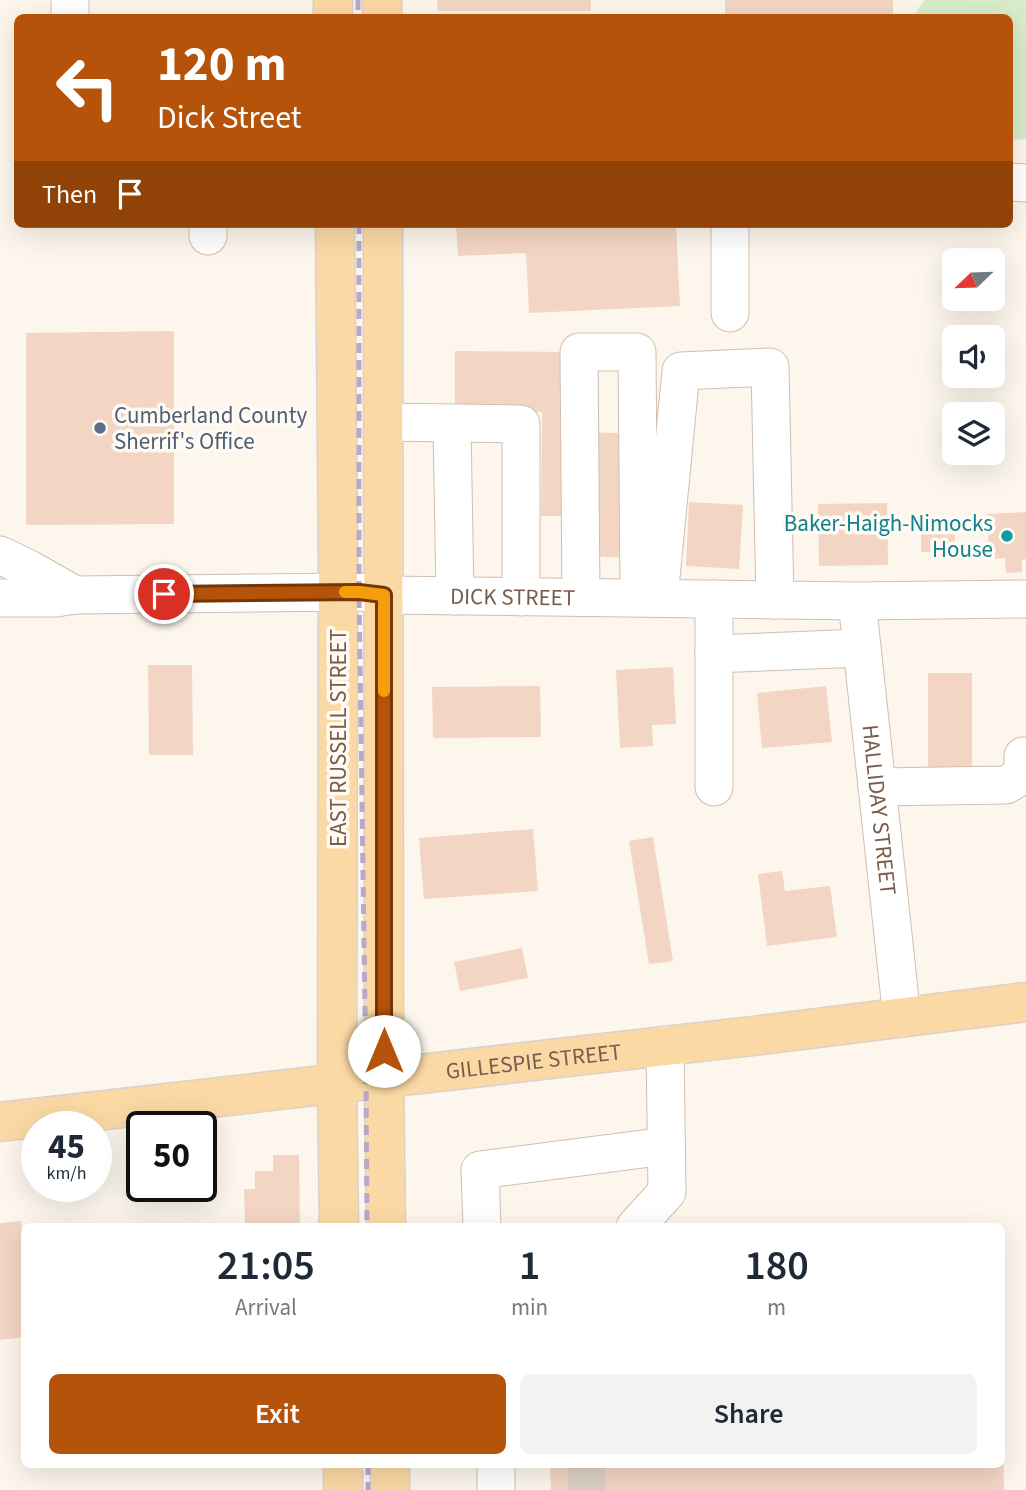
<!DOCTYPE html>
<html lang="en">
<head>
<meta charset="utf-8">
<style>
	:root { --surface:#fff; --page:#f2f2f3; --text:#1f2937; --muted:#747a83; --accent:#b45309 }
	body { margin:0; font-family:"Source Sans 3",sans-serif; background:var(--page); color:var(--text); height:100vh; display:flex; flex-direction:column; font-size:26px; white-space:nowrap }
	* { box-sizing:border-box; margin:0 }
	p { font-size:23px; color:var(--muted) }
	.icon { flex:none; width:38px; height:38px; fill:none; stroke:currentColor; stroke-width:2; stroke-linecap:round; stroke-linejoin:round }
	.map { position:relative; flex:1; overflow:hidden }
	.details { position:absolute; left:21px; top:1223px; width:984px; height:245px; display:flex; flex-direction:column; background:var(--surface); border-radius:10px; box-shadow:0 7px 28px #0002 }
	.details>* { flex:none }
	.hud { position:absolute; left:14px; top:14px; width:999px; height:214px; border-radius:10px; box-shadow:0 7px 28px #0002; background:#b45309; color:#fff; overflow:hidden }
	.needle { width:46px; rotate:247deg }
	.fabs { position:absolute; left:942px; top:248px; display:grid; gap:14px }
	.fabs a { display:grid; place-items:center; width:63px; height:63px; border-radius:10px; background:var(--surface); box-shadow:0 7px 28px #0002; font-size:35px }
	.speed { position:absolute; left:21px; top:1111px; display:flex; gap:14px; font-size:35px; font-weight:700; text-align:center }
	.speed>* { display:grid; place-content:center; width:91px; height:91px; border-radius:50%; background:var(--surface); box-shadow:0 7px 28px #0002; line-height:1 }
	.speed small { font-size:18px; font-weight:400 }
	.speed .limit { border:4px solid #111; border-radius:10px; background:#fff; color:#111 }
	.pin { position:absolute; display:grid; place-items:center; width:60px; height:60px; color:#fff; margin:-30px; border:4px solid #fff; border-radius:50%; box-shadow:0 2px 7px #0007 }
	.me { position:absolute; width:77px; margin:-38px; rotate:0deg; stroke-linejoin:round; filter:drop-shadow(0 0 5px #0008) }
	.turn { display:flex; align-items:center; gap:24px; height:147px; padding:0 28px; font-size:32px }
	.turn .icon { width:91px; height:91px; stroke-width:2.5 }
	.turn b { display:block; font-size:49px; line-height:60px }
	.then { display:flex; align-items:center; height:66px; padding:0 28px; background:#0003; gap:14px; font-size:26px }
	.eta { display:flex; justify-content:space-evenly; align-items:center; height:119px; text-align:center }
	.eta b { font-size:42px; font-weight:600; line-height:49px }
	.action { display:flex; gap:14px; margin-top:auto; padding:14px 28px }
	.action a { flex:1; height:80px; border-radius:10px; background:var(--accent); color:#fff; font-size:28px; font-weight:600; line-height:80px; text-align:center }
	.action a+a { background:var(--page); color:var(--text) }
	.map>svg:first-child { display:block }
	.green { fill:#d8ecc9 }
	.building { fill:#f3d5c3 }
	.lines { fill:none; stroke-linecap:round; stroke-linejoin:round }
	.minor-tunnel { stroke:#dcd0c4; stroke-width:37; stroke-dasharray:37 18; stroke-linecap:butt }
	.minor-casing { stroke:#d1beb0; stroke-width:39 }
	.major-casing { stroke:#dad1cd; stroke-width:41 }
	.minor { stroke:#fff; stroke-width:37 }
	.major { stroke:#fbd9a5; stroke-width:38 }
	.rail { stroke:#b9a8c9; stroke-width:5; stroke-dasharray:10 7; stroke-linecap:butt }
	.route-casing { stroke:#753606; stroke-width:18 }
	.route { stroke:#b45309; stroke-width:12 }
	.slow { stroke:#f59e0b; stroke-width:12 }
	.service-dot { fill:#5c6f8a; stroke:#fffaf3; stroke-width:2.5 }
	.culture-dot { fill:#0f9aa8; stroke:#fffaf3; stroke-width:2.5 }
	.labels { text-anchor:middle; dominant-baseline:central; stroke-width:7; stroke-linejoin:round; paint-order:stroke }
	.service-label { font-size:23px; fill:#4e5e75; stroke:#fffaf3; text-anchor:start }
	.culture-label { font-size:23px; fill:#0d838f; stroke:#fffaf3; text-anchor:end }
	.street-label { font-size:23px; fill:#7a5c4d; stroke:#fffaf3 }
</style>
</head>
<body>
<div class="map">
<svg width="1026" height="1490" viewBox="0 0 1026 1490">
	<rect width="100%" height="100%" fill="#fdf6ec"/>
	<path class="green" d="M 924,0 L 1026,0 L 1026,139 L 1010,140 L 1010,18 L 913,17 Z"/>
	<g class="building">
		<path d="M 437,0 L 591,0 L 591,11 L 438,11 Z"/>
		<rect x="725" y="0" width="168" height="18"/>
		<path d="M 456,224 L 676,224 L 680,306 L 529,313 L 526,253 L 458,256 Z"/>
		<path d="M 174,331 L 174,524 L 26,525 L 26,333 Z"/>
		<path d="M 455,351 L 575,352 L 574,516 L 541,516 L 542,412 L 455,411 Z"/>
		<path d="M 589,432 L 636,434 L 630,558 L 583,556 Z"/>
		<path d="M 689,502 L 743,505 L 739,569 L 686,566 Z"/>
		<path d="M 887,503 L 888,565 L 819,566 L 818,504 Z"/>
		<path d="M 1026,512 L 1026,559 L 1022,560 L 1022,572 L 1006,573 L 1005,558 L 989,559 L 987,514 Z"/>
		<path d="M 921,534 L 955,534 L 955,551 L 921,552 Z"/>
		<path d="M 148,665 L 192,665 L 193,755 L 149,755 Z"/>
		<path d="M 673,667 L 676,724 L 652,725 L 653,746 L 620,748 L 616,670 Z"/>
		<rect x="928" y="673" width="44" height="106"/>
		<path d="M 540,686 L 541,737 L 433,738 L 432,687 Z"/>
		<path d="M 826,686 L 832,742 L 762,748 L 757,693 Z"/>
		<path d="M 533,829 L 538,891 L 424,899 L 419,838 Z"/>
		<path d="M 653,837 L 673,961 L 649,964 L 629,841 Z"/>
		<path d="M 782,871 L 785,891 L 830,886 L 837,937 L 767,946 L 758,874 Z"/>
		<path d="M 522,948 L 528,978 L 460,991 L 454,962 Z"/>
		<path d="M 273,1155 L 299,1155 L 300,1227 L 245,1227 L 244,1189 L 255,1189 L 255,1171 L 273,1171 Z"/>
		<path d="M 21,1221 L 22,1228 L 24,1227 L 24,1337 L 0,1340 L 0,1223 Z"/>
		<path d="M 1001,1428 L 1003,1428 L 1004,1490 L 551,1490 L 550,1465 L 1001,1465 Z"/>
	</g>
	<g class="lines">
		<path class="minor-tunnel" d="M 587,1465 L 587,1490"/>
		<g class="minor-casing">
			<g id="minor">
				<path d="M 70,0 L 70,18"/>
				<path d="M 1010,182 L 1026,183"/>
				<path d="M 730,224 L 730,313"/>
				<path d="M 208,236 L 208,224"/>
				<path d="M 384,422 L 521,424 L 521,597"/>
				<path d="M 452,424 L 455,596"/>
				<path d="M 0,555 L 31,570 L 75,595"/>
				<path d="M 581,597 L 579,352 L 637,352 L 639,590"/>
				<path id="s1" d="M 0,598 L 56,598 L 75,595 L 359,592 L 384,595 L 857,601 L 1026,599"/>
				<path d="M 659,598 L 681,371 L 770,367 L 775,600"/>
				<path d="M 714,599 L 714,787"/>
				<path id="s2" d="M 857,601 L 902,1018"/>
				<path d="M 714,654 L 862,648"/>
				<path d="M 877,787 L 1006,785 C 1021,777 1023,773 1023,756"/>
				<path d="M 482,1227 L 480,1170 L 666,1146"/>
				<path d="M 635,1227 L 667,1192 L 665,1045"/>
				<path d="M 496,1465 L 496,1490"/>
			</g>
		</g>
		<g class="major-casing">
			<g id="major">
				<path d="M 333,0 L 333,18"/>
				<path d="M 382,0 L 382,18"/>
				<path d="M 335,224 L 338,562 L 337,1084 L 339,1227"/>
				<path d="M 383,224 L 384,1078 L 386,1227"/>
				<path id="s3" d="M 0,1122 L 753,1036 L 1026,1002"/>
				<path d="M 343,1465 L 343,1490"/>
				<path d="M 390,1465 L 390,1490"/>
			</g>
		</g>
		<use href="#minor" class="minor"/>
		<use href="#major" class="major"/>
		<g class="rail">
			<path d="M 358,0 L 358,18"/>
			<path d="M 359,224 L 359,592 L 366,1080 L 367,1227"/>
			<path d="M 368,1465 L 368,1490"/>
		</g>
	</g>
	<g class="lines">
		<g class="route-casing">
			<path id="route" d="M 164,594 L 359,592 L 384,595 L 384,1051"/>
		</g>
		<use href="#route" class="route"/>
		<path class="slow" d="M 345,592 L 359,592 L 384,595 L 384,691"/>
	</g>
	<circle class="service-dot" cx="100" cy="428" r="7"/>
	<circle class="culture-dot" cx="1007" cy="536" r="7"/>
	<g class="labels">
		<g class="service-label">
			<text x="114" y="415">Cumberland County<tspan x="114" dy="26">Sherrif's Office</tspan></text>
		</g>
		<g class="culture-label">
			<text x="993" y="523">Baker-Haigh-Nimocks<tspan x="993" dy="26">House</tspan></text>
		</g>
		<g class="street-label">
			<text stroke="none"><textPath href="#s1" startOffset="513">DICK STREET</textPath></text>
			<text transform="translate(338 738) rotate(-90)">EAST RUSSELL STREET</text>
			<text stroke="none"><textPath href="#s2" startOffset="210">HALLIDAY STREET</textPath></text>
			<text stroke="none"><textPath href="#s3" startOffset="537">GILLESPIE STREET</textPath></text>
		</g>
	</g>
</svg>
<div class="fabs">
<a><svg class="needle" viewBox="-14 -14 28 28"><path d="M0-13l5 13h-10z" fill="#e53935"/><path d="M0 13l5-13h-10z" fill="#747a83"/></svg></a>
<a><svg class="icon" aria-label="sound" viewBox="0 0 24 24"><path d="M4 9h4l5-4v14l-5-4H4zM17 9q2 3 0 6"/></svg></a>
<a><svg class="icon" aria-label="layers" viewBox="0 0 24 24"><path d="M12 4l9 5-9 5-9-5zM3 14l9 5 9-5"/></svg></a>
</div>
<div class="speed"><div>45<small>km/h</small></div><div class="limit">50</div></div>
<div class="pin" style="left:164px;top:594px;background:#d93025"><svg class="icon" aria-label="arrive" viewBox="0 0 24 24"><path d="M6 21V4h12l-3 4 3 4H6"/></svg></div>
<svg class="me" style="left:384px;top:1051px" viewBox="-20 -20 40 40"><circle r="19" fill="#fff"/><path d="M0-13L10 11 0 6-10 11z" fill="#b45309"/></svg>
<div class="hud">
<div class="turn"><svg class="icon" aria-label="left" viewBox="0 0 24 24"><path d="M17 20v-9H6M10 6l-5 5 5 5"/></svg><div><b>120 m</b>Dick Street</div></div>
<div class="then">Then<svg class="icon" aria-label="arrive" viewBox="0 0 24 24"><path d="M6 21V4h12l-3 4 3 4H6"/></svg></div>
</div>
<section class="details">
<div class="eta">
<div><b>21:05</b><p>Arrival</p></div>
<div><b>1</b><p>min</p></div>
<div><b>180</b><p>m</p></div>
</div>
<div class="action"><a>Exit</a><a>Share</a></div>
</section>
</div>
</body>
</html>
